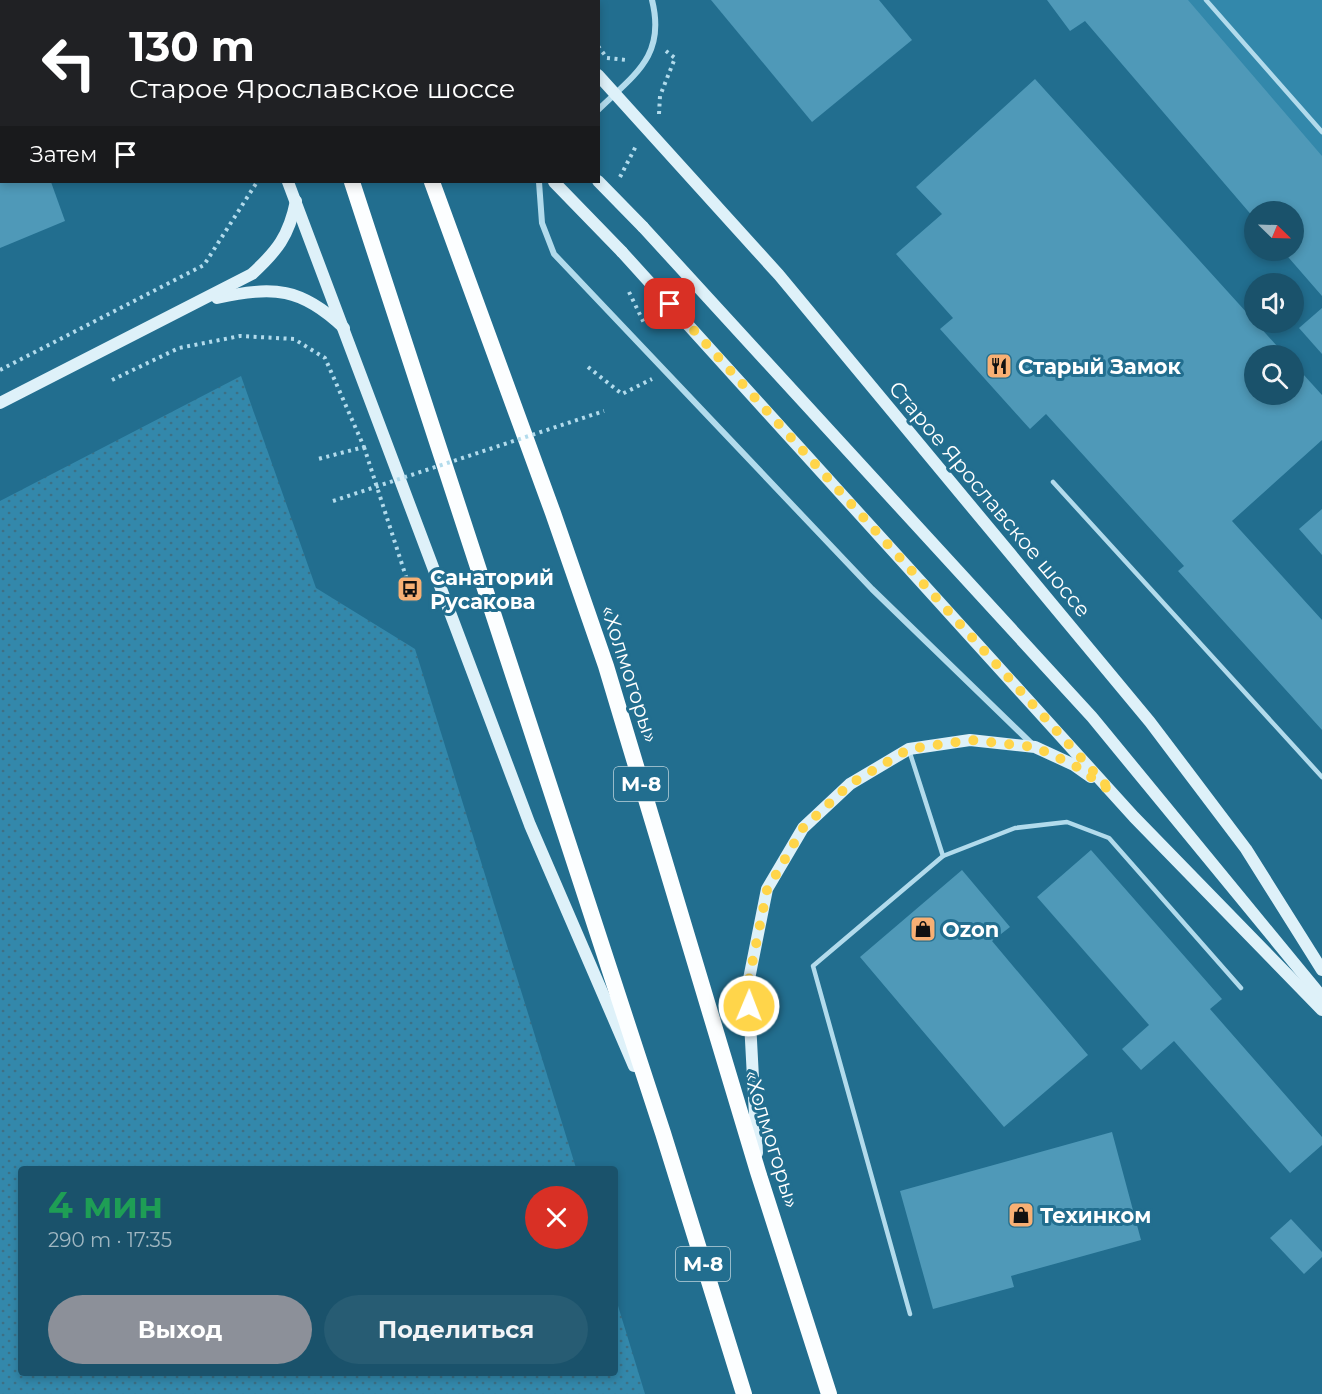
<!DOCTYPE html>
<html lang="ru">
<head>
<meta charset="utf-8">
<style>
	:root { --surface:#1a526b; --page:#275c73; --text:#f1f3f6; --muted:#9fb6c1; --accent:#8c9099 }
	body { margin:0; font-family:Montserrat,sans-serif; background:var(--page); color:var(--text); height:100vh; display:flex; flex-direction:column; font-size:22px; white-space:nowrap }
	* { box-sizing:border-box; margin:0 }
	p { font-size:20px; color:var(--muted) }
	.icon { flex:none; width:33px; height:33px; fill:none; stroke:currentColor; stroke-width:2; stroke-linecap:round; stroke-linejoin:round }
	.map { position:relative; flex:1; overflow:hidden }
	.drawer { position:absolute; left:18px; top:1166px; width:600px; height:210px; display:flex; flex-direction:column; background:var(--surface); border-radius:6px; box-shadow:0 3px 9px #0003 }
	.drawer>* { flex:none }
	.banner { position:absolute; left:0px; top:0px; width:600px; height:183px; box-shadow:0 3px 9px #0003; background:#202124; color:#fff; overflow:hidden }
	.needle { width:39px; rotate:113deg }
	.fabs { position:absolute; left:1244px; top:201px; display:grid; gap:12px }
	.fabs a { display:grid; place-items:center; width:60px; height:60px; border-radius:50%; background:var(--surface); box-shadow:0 3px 9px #0003; font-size:30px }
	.pin { position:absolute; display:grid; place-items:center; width:51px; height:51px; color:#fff; margin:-26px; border-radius:12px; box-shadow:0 3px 9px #0006 }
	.me { position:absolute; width:66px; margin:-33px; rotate:1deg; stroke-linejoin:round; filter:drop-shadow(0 0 4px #0008) }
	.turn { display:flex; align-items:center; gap:21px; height:126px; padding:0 30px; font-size:27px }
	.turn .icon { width:78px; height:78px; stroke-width:2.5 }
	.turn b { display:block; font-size:42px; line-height:51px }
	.then { display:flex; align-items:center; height:57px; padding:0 30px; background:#0003; gap:12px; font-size:22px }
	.round { display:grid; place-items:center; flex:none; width:63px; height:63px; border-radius:32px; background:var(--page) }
	.summary { display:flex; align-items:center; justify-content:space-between; height:102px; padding:0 30px }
	h1 { font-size:36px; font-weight:700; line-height:45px; color:#1e9e55 }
	.cta { display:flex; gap:12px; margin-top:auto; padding:12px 30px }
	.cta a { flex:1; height:69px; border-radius:36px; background:var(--accent); color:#fff; font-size:24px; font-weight:700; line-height:69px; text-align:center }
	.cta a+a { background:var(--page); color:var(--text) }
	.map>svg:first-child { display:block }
	.grass { fill:url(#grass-dots) }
	.green { fill:#3388ab }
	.building { fill:#4f99b8 }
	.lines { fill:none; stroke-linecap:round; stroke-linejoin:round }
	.path { stroke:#b2dbec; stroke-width:4; stroke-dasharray:3 4.5; stroke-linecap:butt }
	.service { stroke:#b2dbec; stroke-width:4.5 }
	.minor { stroke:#b2dbec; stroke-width:6 }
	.secondary { stroke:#def1f9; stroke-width:12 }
	.trunk { stroke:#fcfeff; stroke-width:16 }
	.path-bridge { stroke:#b2dbec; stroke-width:4; stroke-dasharray:3 4.5; stroke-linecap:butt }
	.secondary-bridge { stroke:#def1f9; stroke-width:12 }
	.route { stroke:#ffd54a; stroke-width:10; stroke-dasharray:0 18 }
	.labels { text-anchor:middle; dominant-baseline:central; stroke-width:6; stroke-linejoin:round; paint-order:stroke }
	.shield { fill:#226e8f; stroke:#bdd4dd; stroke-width:1.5 }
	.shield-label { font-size:20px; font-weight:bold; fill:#fff }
	.poi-label { font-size:21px; font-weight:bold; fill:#fff; stroke:#226e8f; text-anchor:start }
	.street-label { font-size:21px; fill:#fff; stroke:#226e8f }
</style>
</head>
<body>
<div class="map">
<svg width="1322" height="1394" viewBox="0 0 1322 1394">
	<defs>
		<pattern id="grass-dots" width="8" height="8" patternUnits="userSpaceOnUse" patternTransform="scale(1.5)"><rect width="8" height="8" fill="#3388ab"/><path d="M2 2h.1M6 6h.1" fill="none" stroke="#3d7085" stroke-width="1.8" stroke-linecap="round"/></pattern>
	</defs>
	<rect width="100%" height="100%" fill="#226e8f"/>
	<path class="grass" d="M 241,376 L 316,588 L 415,649 L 576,1168 L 21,1168 L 21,1372 L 615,1372 L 615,1296 L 645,1394 L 0,1394 L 0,501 Z"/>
	<path class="green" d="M 1170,0 L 1322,0 L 1322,176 Z"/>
	<g class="building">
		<path d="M 711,0 L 879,0 L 912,40 L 812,122 Z"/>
		<path d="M 1047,0 L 1188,0 L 1322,156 L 1322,296 L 1282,250 L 1293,250 L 1293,212 L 1254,212 L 1254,218 L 1085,21 L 1070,31 Z"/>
		<path d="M 1035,79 L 1286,356 L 1254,356 L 1254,394 L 1293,394 L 1293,363 L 1322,395 L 1322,440 L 1232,521 L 1322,620 L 1322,730 L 1178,571 L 1184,566 L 1046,414 L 1030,429 L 940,329 L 953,318 L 896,254 L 942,214 L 916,187 Z"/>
		<path d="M 0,182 L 51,182 L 65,221 L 0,248 Z"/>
		<path d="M 1322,308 L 1322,354 L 1299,328 Z"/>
		<path d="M 1322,509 L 1322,555 L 1299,529 Z"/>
		<path d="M 1091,850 L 1222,999 L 1210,1009 L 1322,1137 L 1322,1145 L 1290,1173 L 1174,1041 L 1141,1070 L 1122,1049 L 1149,1025 L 1037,897 Z"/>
		<path d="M 962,870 L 1010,927 L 992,941 L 1088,1055 L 1004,1127 L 860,957 Z"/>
		<path d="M 1112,1132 L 1141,1240 L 1011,1276 L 1014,1287 L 933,1309 L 900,1191 Z"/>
		<path d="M 1291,1219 L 1322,1252 L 1322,1257 L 1304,1274 L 1270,1238 Z"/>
	</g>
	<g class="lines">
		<g class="path">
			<path d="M 565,0 L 566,2"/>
			<path d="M 598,46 L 607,58 L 626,60"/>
			<path d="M 659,114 L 660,96 L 675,58 L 666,51"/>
			<path d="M 620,177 L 636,146"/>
			<path d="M 629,292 L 644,323"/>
			<path d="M 588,367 L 622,394 L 652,379"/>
			<path d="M 0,370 L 204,265 L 257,182"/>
			<path d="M 112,380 L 179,348 L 240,336 L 294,339 L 325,358 L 364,447 L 318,459"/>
			<path d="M 364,447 L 410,589"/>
		</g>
		<g class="service">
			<path d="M 1206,0 L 1322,132"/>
			<path d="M 1053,482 L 1322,777"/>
			<path d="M 909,750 L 943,856 L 813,966 L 910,1314"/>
			<path d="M 943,856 L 1015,828 L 1067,822 L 1109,838 L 1241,988"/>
		</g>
		<g class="minor">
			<path d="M 598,110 C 635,74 666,56 652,0"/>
			<path d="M 539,182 L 542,223 L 554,254 L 872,589 L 1033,745"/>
		</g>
		<g class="secondary">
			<path d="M 213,0 L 213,2"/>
			<path d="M 378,0 L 380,2"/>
			<path d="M 425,0 L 427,2"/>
			<path d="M 531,0 L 532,2"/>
			<path d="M 598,75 L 779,275 L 1150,722 L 1246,849 L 1322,970"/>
			<path d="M 288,182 L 530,825 L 634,1066"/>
			<path d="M 643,227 L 1092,717 L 1322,997"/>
			<path d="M 622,252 L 1134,817 L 1322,1010"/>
			<path d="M 217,298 C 274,286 301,287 344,328"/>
			<path d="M 0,403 L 252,274 C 277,251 289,236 296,201"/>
			<path d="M 757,1153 L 748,984 L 767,889 L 803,828 L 850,784 L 909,749 L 970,740 L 1035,747 L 1074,765 L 1091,777"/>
		</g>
		<g class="trunk">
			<path d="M 282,0 L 282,2"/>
			<path d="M 366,0 L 366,2"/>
			<path d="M 352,182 L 663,1133 L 744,1394"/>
			<path d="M 432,182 L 553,513 L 606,666 L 758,1172 L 829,1394"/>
		</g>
		<path class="path-bridge" d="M 333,501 L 604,411"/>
		<g class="secondary-bridge">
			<path d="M 598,181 L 643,227"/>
			<path d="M 554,182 L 622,252"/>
		</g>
	</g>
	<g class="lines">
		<path class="route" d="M 670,304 L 1112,792 L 1074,765 L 1035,747 L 970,740 L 909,749 L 889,761 L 850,784 L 803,828 L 767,890 L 748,984 L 749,1006"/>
	</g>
	<defs>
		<g id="restaurant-square" transform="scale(1.35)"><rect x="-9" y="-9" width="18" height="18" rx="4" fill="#f8b074" stroke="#226e8f"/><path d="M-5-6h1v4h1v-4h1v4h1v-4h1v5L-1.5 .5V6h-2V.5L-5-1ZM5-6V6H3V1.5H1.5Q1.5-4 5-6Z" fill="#111"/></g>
		<g id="bus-square" transform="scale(1.35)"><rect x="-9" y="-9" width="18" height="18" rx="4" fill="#f8b074" stroke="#226e8f"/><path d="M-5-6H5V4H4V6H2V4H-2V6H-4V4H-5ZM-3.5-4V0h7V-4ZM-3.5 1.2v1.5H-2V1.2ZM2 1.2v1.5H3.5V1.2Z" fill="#111"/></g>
		<g id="shop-square" transform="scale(1.35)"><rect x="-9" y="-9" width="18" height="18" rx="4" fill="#f8b074" stroke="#226e8f"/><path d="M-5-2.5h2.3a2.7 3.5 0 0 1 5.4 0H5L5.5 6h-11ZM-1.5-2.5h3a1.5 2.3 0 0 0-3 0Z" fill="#111"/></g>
	</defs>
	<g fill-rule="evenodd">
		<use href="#restaurant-square" x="999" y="366"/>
		<use href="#bus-square" x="410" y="589"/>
		<use href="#shop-square" x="923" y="929"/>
		<use href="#shop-square" x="1021" y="1215"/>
	</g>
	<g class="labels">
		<g class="shield">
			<rect x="614" y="767" width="54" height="34" rx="4.5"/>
			<rect x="676" y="1247" width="54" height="34" rx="4.5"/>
		</g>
		<g class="shield-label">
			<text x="641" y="784">М-8</text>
			<text x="703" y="1264">М-8</text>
		</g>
		<g class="poi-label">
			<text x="1018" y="366">Старый Замок</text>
			<text x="430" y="577">Санаторий<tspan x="430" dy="24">Русакова</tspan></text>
			<text x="942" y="929">Ozon</text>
			<text x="1040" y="1215">Техинком</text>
		</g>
		<g class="street-label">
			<text transform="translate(990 499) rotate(50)">Старое Ярославское шоссе</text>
			<text transform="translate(630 674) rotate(72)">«Холмогоры»</text>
			<text transform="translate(772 1139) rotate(73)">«Холмогоры»</text>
		</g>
	</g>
</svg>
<div class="fabs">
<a><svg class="needle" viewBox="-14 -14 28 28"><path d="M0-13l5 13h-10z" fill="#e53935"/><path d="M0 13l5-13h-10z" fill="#9fb6c1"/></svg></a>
<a><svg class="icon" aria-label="sound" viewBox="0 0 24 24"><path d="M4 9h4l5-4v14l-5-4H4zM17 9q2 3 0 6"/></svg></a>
<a><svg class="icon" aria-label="search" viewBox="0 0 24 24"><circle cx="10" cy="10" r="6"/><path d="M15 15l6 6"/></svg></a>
</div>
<div class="pin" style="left:670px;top:304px;background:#d93025"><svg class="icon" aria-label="arrive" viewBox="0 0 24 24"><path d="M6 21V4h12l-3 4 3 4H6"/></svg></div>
<svg class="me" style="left:749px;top:1006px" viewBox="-20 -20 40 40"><circle r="17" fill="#ffd54a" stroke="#fff" stroke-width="3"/><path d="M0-11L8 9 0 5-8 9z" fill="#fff"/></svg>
<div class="banner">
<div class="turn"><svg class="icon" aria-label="left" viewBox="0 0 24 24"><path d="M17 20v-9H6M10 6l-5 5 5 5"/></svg><div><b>130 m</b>Старое Ярославское шоссе</div></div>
<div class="then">Затем<svg class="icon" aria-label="arrive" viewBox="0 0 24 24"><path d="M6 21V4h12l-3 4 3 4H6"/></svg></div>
</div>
<section class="drawer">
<div class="summary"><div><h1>4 мин</h1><p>290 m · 17:35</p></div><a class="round" style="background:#d93025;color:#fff"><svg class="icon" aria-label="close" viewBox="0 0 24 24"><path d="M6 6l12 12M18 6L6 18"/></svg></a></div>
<div class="cta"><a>Выход</a><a>Поделиться</a></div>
</section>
</div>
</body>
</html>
